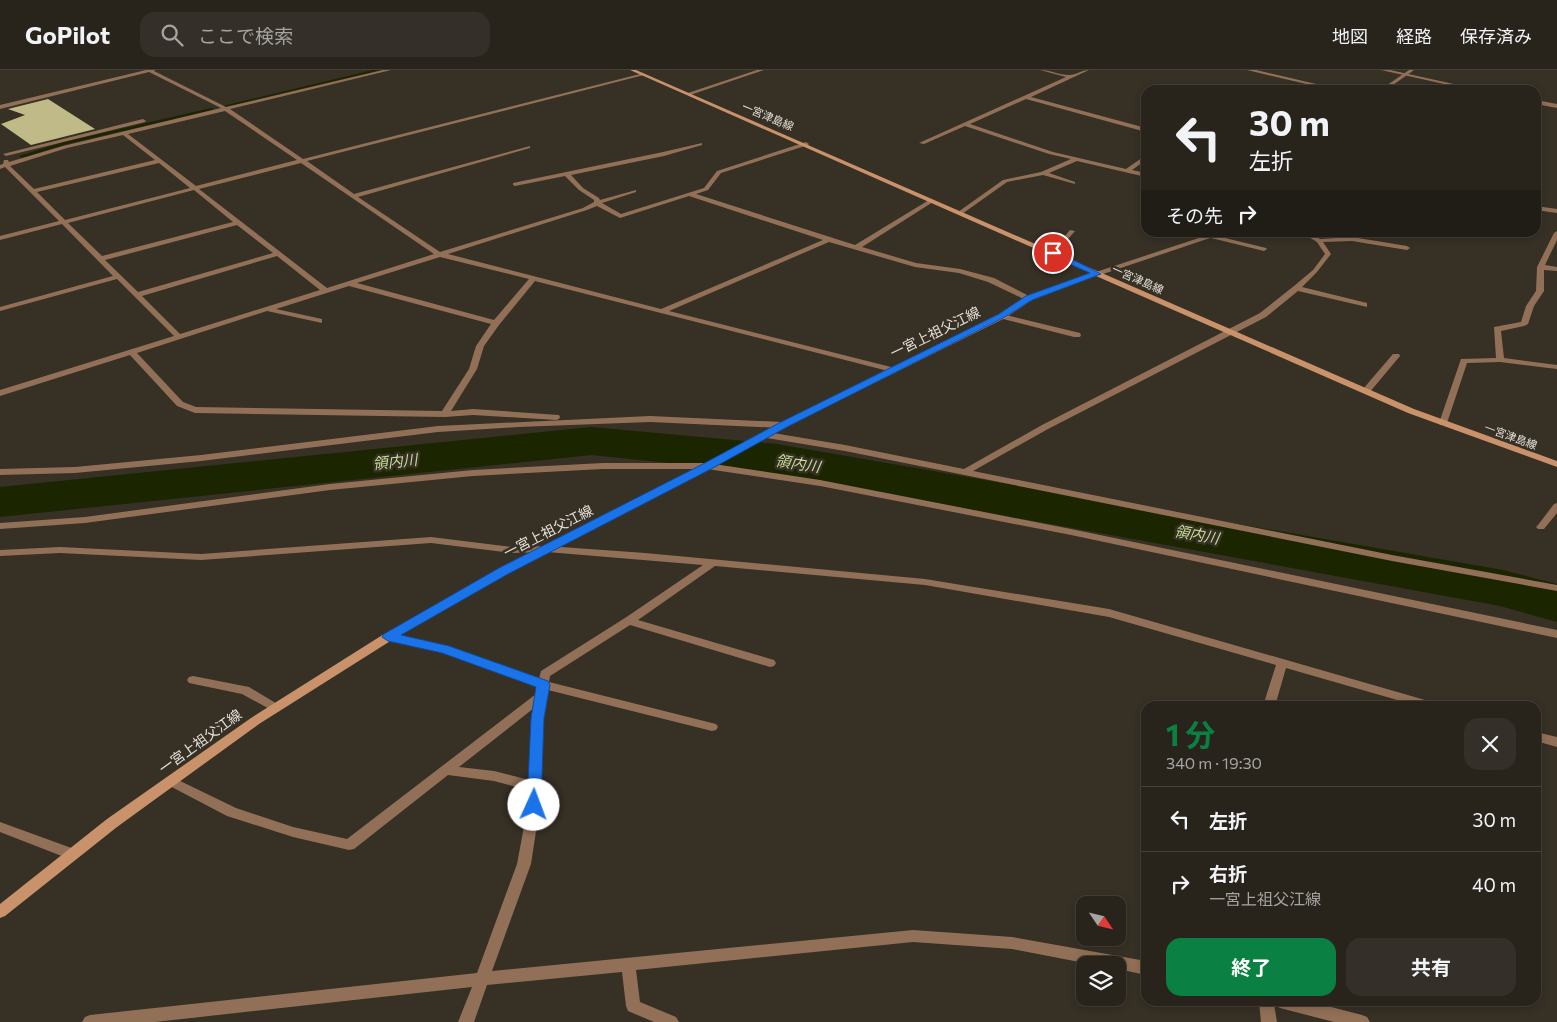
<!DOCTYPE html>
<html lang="ja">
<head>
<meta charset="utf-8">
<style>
	:root { --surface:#28241c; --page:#343029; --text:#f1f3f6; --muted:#a5a4a3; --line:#44413b; --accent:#0b8043 }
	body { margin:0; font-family:Commissioner,"Noto Sans JP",sans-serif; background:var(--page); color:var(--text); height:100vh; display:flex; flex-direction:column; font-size:19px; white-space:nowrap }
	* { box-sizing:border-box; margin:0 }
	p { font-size:16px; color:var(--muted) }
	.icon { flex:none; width:28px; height:28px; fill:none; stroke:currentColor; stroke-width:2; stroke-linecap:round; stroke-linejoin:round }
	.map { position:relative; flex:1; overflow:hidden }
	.side { position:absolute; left:1141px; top:631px; width:400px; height:305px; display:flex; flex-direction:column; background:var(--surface); border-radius:15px; box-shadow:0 2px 8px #0003,0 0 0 1px var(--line) }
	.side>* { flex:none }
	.guide { position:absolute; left:1141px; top:15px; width:400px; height:152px; border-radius:15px; box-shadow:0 2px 8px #0003,0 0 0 1px var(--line); background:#28241c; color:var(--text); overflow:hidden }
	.needle { width:32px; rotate:125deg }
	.buttons { position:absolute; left:1076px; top:826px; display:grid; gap:10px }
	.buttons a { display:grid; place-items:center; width:50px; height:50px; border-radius:10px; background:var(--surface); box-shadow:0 2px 8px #0003,0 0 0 1px var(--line); font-size:25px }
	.pin { position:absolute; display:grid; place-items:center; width:42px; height:42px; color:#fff; margin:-21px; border:2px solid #fff; border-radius:50%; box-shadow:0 1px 5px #0007 }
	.me { position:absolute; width:55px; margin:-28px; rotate:2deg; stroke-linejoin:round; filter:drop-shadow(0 0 4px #0008) }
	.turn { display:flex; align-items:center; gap:18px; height:105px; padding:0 25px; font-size:22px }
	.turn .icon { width:65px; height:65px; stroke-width:2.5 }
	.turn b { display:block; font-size:35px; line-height:42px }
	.then { display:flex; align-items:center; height:48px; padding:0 25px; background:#0003; gap:10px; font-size:19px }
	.round { display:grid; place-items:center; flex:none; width:52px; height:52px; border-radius:15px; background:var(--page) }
	.head { display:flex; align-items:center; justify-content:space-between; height:85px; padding:0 25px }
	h1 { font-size:30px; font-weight:700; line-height:38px; color:var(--accent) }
	.button { display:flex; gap:10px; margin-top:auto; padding:10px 25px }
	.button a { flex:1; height:58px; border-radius:15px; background:var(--accent); color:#fff; font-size:20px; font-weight:700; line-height:58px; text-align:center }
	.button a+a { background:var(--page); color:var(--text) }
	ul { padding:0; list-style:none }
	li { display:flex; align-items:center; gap:15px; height:65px; padding:0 25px; border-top:1px solid var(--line) }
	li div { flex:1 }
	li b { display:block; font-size:19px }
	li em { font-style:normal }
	header { display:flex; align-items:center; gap:30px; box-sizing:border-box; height:70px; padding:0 25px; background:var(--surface); border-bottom:1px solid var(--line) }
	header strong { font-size:24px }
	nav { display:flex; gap:28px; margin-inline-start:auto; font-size:18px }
	.search { width:350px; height:45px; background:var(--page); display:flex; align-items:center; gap:12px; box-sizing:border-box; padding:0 18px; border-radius:15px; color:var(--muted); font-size:19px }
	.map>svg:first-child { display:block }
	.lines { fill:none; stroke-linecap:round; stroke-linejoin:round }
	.stream { fill:#1b2500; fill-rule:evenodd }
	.river { fill:#1b2500; fill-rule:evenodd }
	.building { fill:#c0ba88 }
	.minor { fill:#927057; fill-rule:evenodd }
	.tertiary { fill:#927057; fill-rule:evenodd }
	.secondary { fill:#c9926a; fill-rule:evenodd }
	.route { fill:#1a73e8; stroke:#114b97 }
	.labels { text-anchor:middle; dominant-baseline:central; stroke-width:5; stroke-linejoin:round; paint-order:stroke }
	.far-street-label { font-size:11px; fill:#e4e0d9; stroke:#363025 }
	.street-label { font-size:14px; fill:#e4e0d9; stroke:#363025 }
	.water-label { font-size:15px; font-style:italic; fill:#c5dd96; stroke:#363025 }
</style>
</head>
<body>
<header>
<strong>GoPilot</strong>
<div class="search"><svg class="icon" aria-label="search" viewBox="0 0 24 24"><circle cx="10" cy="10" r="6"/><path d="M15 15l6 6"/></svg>ここで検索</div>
<nav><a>地図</a><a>経路</a><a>保存済み</a></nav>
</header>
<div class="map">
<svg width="1557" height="952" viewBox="0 0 1557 952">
	<rect width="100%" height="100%" fill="#363025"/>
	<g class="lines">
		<g class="stream">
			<path d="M 373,0 L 381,0 L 225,37 L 223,36 Z"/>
			<path d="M 211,38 L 213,38 L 213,40 L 67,74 L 22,88 L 19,86 L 64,72 Z"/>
		</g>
		<path class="river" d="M 591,357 L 777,374 L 1503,500 L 1557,514 L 1557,552 L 1500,536 L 777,404 L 591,385 L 0,447 L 0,417 Z"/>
	</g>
	<path class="building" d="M 48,29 L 95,59 L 31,75 L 1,54 L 25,45 L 8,39 Z"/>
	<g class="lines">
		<g class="minor">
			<path d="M 146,0 L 155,0 L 154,1 L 226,37 L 383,0 L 391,0 L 230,39 L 303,89 L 644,3 L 644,5 L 307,91 L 354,124 L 530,76 L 530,78 L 358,127 L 440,182 L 583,138 L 594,132 L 594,130 L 579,120 L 565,106 L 515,116 L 513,115 L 513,113 L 663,82 L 702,73 L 702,75 L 664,86 L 571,105 L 583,118 L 599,128 L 600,130 L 636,120 L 636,122 L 602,133 L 621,144 L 704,118 L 717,101 L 806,72 L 809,74 L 808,75 L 721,103 L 708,120 L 696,124 L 855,175 L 929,130 L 933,130 L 933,132 L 862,177 L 916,193 L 960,199 L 994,208 L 1033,228 L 1032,230 L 1026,230 L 988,212 L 959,203 L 915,197 L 829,172 L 669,241 L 895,298 L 895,302 L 892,302 L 535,211 L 499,255 L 484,276 L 477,299 L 451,341 L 473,339 L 559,345 L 560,347 L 559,349 L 556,350 L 473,345 L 445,347 L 195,343 L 177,336 L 130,285 L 0,326 L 0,320 L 174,266 L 117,209 L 0,241 L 0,237 L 113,206 L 62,154 L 0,170 L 0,166 L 59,151 L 5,97 L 0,99 L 0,95 L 3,94 L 4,90 L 8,90 L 9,92 L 63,76 L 221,38 L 149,2 L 0,39 L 0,35 ZM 225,41 L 297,90 L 196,116 L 128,64 ZM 123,65 L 155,90 L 34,119 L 10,96 L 67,78 ZM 159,93 L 190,118 L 65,150 L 37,122 ZM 301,93 L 434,184 L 327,218 L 199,119 ZM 194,120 L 233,152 L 102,186 L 68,153 ZM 689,126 L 823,170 L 661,239 L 448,184 L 587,140 L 597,136 L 620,148 ZM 237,155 L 273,183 L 138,222 L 105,190 ZM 277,186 L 320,220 L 180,264 L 142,226 ZM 440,187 L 529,209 L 494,250 L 357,213 ZM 349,216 L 491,254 L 476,276 L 469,299 L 442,341 L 196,337 L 183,332 L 137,283 L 267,241 L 322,253 L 322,249 L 276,239 Z"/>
			<path d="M 757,0 L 764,0 L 690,25 L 685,24 Z"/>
			<path d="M 1040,0 C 1050,0 1059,5 1069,5 C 1076,5 1082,0 1089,0 L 1031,27 L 1146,58 L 1146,62 L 1026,29 L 970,54 L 1053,82 L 1126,99 L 1146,85 L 1146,90 L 1132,100 L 1146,103 L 1146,107 L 1077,91 L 1049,103 L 1075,112 L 1075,114 L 1043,105 L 1007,112 L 962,144 L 958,144 L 958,142 L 1003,110 L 1041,102 L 1071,89 L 1049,84 L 965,56 L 924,74 L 919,73 L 1066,7 Z"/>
			<path d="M 1247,0 L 1256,0 L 1342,20 L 1332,20 Z"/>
			<path d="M 1381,0 L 1390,0 L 1481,20 L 1471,20 Z"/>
			<path d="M 1536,30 L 1557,34 L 1557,38 L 1536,34 Z"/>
			<path d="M 143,49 L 146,51 L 145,52 L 6,86 L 3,84 Z"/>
			<path d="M 1536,136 L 1557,139 L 1557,143 L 1536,140 Z"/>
			<path d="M 1070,160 L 1075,161 L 1055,184 L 1051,184 L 1051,182 Z"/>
			<path d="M 1557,161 L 1557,170 L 1545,195 L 1557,197 L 1557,201 L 1544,200 L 1544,221 L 1534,236 L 1528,254 L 1524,256 L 1501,261 L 1504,288 L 1557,295 L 1557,299 L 1500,292 L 1467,293 L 1447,353 L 1446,355 L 1440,355 L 1439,353 L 1461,289 L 1496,288 L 1494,257 L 1521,252 L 1526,236 L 1536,221 L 1537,197 L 1554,163 Z"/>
			<path d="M 1300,162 L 1309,162 L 1320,169 L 1352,167 L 1407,176 L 1410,178 L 1407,180 L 1352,171 L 1323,172 L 1331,184 L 1317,202 L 1302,217 L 1367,233 L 1367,237 L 1298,221 L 1266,247 L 1048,359 L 973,401 L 1392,485 L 1557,515 L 1557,521 L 1392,491 L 845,381 L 767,368 L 763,365 L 767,362 L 845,375 L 964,399 L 1042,355 L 1260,243 L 1294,216 L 1313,200 L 1325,184 L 1317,172 Z"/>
			<path d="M 1213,165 L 1266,178 L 1267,179 L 1264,181 L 1211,168 L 1210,167 Z"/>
			<path d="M 999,244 L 1002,244 L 1080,263 L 1081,265 L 1080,267 L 1074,267 L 999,248 Z"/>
			<path d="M 1393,284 L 1399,284 L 1400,286 L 1369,323 L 1363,323 L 1363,319 Z"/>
			<path d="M 650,346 L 783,352 L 787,355 L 783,358 L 650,352 L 518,357 L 438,362 L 201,391 L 75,403 L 0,405 L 0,399 L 75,397 L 201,385 L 438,356 Z"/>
			<path d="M 603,393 L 707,393 L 820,410 L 1071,459 L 1557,560 L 1557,568 L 1071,465 L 820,416 L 707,399 L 603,399 L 473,406 L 330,420 L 85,453 L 0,459 L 0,453 L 85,447 L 330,414 L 473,400 Z"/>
			<path d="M 1557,433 L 1557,443 L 1544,459 L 1538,459 L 1536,457 L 1538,455 L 1554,434 Z"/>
			<path d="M 431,467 L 512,477 L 547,476 L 645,483 L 925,509 L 1109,539 L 1432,632 L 1436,633 L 1438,636 L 1418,636 L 1286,598 L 1275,636 L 1263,636 L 1276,595 L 1109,547 L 925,515 L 715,496 L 638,550 L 774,590 L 776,593 L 774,596 L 770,597 L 630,555 L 550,606 L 549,612 L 712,653 L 716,654 L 718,657 L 716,660 L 712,661 L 548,620 L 544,648 L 540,735 L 531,794 L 492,901 L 913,860 L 1012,867 L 1146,891 L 1146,905 L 1118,899 L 1118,895 L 1095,895 L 1012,879 L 913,872 L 636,900 L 640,932 L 676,947 L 679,952 L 654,952 L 628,941 L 626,936 L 622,902 L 487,915 L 474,952 L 458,952 L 472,917 L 155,952 L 82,952 L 85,947 L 90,945 L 477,903 L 517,794 L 528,735 L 528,720 L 494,711 L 448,705 L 354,779 L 349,780 L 293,767 L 227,746 L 166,714 L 164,711 L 166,708 L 170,706 L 174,708 L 236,738 L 293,757 L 347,769 L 536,624 L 537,617 L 442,582 L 384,570 L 383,567 L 384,564 L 388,563 L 448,576 L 539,609 L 541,601 L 625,548 L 703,495 L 547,482 L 512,483 L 431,473 L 201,490 L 60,483 L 0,486 L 0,480 L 60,477 L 201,484 ZM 534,638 L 529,710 L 494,701 L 459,697 Z"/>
			<path d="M 193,606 L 249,617 L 279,635 L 281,638 L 279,641 L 275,642 L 242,624 L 189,613 L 187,610 L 189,607 Z"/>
			<path d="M 1536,662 L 1557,667 L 1557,677 L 1536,671 Z"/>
			<path d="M 0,752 L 77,780 L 79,784 L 77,788 L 72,790 L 0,762 Z"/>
			<path d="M 1259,931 L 1308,931 L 1362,945 L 1367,947 L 1370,952 L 1334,952 L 1280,938 L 1274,934 L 1277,952 L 1261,952 Z"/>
		</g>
		<g class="tertiary">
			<path d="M 1409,0 L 1414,0 L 1386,20 L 1380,20 Z"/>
			<path d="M 1217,162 L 1228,162 L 1100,205 L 1093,203 Z"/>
		</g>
		<path class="secondary" d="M 630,0 L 636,0 L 1414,339 L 1557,391 L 1557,397 L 1408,343 L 1096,206 L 1032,230 L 1005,248 L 786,357 L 507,503 L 392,570 L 259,654 L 117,757 L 5,846 L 0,848 L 0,834 L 107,749 L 251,648 L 384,564 L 499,499 L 704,394 L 780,353 L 999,244 L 1026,226 L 1090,203 Z"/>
	</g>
	<path class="route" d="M 1050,181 L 1056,181 L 1101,204 L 1032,230 L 1005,247 L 787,357 L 711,399 L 508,504 L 401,565 L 449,576 L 548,611 L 550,615 L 544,648 L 541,735 L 539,739 L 534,741 L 529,739 L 527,735 L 531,648 L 536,617 L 442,583 L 388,571 L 382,567 L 384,564 L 499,498 L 703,394 L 779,353 L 999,244 L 1026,226 L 1090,203 L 1050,185 Z"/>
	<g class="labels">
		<g class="far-street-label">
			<text transform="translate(768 46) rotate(23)">一宮津島線</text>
			<text transform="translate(1138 209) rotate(24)">一宮津島線</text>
			<text transform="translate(1511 366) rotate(20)">一宮津島線</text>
		</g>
		<g class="street-label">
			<text transform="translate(935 262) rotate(-26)">一宮上祖父江線</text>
			<text transform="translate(548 461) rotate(-27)">一宮上祖父江線</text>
			<text transform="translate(200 671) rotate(-36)">一宮上祖父江線</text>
		</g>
		<g class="water-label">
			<text transform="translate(395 391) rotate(-6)">領内川</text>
			<text transform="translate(798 393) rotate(9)">領内川</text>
			<text transform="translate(1197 464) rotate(10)">領内川</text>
		</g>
	</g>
</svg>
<div class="buttons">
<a><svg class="needle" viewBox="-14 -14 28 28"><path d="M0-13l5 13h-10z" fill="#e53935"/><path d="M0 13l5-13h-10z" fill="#a5a4a3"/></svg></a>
<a><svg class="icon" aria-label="layers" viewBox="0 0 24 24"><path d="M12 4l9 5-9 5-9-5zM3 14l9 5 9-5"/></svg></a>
</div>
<div class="pin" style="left:1053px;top:183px;background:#d93025"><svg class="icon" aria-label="arrive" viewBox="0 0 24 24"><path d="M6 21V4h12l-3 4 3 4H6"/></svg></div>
<svg class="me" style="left:534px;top:735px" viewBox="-20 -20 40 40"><circle r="19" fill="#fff"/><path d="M0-13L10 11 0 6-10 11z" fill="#1a73e8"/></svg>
<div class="guide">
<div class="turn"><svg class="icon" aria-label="left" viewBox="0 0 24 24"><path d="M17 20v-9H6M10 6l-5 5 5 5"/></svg><div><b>30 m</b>左折</div></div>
<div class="then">その先<svg class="icon" aria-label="right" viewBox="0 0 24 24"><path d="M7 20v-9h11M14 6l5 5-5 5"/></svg></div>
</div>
<section class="side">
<div class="head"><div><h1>1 分</h1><p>340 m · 19:30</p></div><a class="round"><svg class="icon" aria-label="close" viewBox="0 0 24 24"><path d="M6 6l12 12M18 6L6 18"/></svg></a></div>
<ul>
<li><svg class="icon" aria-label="left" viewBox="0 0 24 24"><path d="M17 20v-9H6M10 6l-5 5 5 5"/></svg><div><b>左折</b></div><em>30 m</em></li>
<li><svg class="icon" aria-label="right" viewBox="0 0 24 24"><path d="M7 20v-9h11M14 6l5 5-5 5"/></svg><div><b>右折</b><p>一宮上祖父江線</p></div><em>40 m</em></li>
</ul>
<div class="button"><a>終了</a><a>共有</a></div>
</section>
</div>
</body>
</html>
